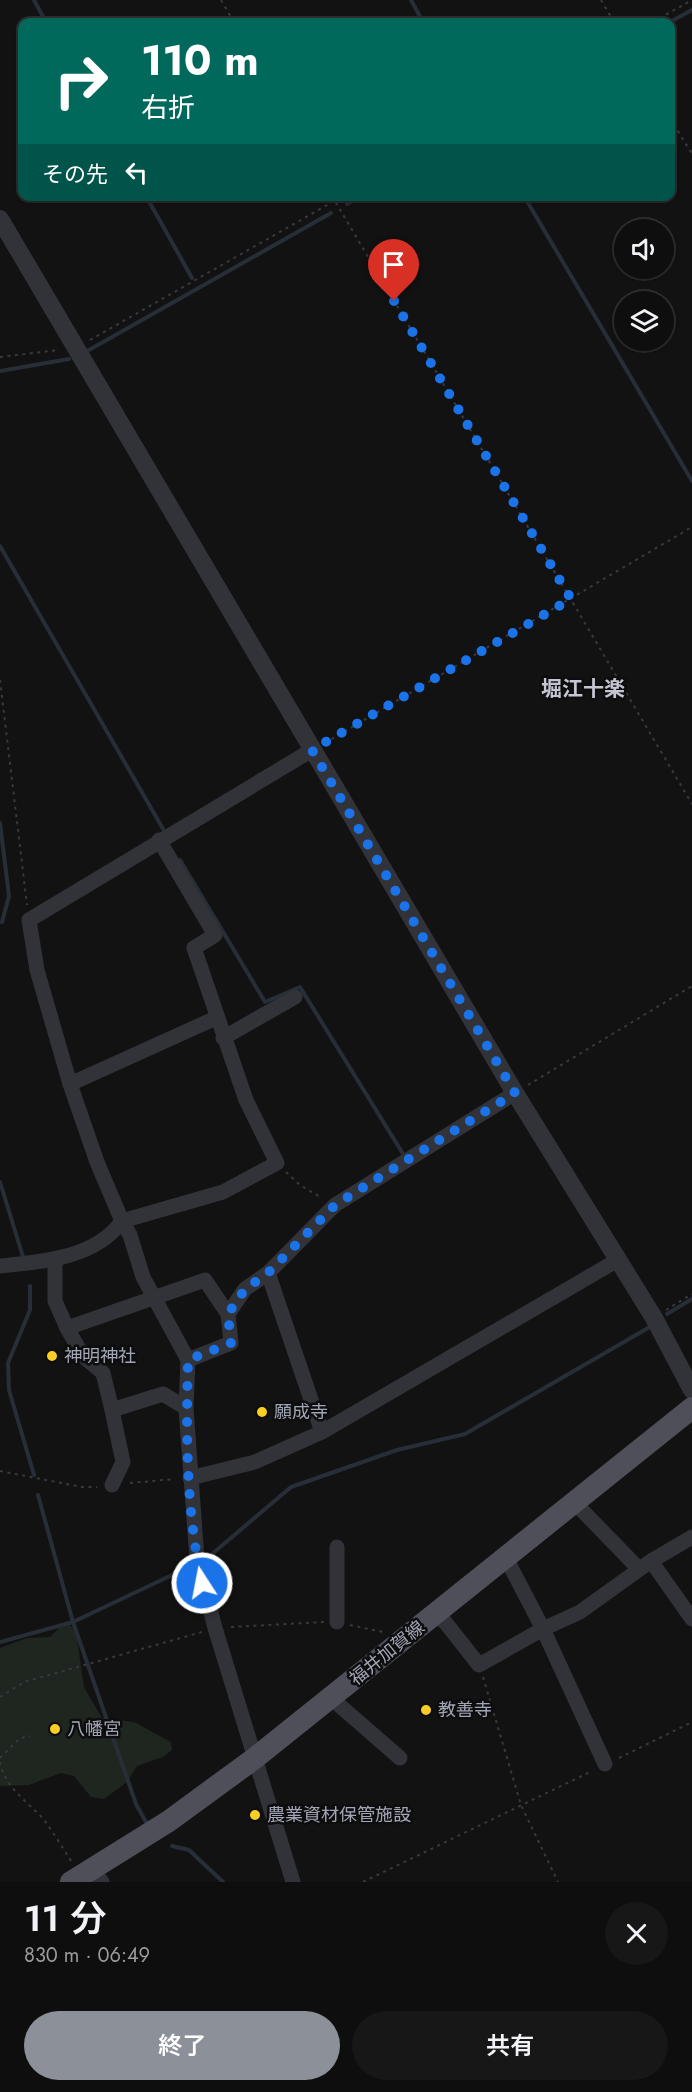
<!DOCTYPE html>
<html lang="ja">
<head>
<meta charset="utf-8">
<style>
	:root { --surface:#0e0e0e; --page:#171717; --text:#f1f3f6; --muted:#9b9c9e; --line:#2e2e2e; --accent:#8c9099 }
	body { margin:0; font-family:Jost,"Noto Sans JP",sans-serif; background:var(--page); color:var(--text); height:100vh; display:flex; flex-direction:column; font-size:22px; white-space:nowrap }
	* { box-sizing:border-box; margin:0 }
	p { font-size:20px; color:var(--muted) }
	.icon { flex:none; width:33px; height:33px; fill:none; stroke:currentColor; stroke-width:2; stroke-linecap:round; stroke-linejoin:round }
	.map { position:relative; height:1882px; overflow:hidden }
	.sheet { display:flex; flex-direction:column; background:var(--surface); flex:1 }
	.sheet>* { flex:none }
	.banner { position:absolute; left:18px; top:18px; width:657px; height:183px; border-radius:12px; box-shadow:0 2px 4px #0004,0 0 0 2px var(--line); background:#00695c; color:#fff; overflow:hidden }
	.tools { position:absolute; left:614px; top:219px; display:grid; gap:12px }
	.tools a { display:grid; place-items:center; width:60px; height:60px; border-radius:50%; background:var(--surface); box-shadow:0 2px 4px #0004,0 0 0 2px var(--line); font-size:30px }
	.pin { position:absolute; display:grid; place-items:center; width:51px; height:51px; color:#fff; margin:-62px -26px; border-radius:50% 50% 50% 0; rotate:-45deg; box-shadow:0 0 6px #0007 }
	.pin .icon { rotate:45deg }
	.me { position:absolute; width:66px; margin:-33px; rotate:349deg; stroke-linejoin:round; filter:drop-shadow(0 0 4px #0008) }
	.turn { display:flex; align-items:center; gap:21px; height:126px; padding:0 24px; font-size:27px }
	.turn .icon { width:78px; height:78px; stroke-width:2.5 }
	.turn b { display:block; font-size:42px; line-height:51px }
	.then { display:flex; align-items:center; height:57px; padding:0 24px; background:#0003; gap:12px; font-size:22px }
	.round { display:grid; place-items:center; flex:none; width:63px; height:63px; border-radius:32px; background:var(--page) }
	.overview { display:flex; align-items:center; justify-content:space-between; height:102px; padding:0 24px }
	h1 { font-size:36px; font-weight:600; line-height:45px }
	.primary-button { display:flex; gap:12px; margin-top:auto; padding:12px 24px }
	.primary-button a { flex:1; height:69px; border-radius:36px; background:var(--accent); color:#fff; font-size:24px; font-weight:600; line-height:69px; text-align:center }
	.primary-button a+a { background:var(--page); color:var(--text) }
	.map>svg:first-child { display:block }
	.green { fill:#1e261f }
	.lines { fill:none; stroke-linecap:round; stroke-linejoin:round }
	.stream { stroke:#272e37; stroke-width:4 }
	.path { stroke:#38393f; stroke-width:2; stroke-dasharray:3 4.5; stroke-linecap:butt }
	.minor { stroke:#323338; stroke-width:15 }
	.tertiary { stroke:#323338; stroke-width:18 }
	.primary { stroke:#4e4f58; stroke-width:22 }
	.route { stroke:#1a73e8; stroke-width:10; stroke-dasharray:0 18 }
	.poi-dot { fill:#face23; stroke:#0d0d0e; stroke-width:2 }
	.labels { text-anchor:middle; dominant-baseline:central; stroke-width:5; stroke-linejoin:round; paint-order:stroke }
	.poi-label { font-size:18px; fill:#a2a5b5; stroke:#0d0d0e; text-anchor:start }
	.street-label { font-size:18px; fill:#a2a5b5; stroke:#0d0d0e }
	.quarter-label { font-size:21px; font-weight:bold; fill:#c3c5d0; stroke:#0d0d0e }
</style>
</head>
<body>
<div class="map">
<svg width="692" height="1882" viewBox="0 0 692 1882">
	<rect width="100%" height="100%" fill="#121213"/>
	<path class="green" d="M 70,1625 L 76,1632 L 84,1687 L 102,1718 L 134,1722 L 171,1742 L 172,1750 L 163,1757 L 137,1766 L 127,1782 L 104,1799 L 91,1797 L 74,1776 L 61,1773 L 29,1785 L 0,1786 L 0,1648 L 27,1638 L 50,1637 L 60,1627 Z"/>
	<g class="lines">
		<g class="stream">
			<path d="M 34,0 L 46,22"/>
			<path d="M 411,0 L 423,22"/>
			<path d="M 670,22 L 692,10"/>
			<path d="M 146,196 L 192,278"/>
			<path d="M 524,196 L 692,481"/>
			<path d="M 347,204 L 361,196"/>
			<path d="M 89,350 L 331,213"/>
			<path d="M 0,371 L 69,359"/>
			<path d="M 0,546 L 166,834"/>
			<path d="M 0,823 L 9,896 L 2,922"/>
			<path d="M 180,860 L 265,1002 L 300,987 L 405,1157"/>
			<path d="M 0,1182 L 24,1260"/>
			<path d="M 30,1286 L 30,1310 L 8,1363 L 9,1390 L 34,1475"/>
			<path d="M 667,1314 L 692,1299"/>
			<path d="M 38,1495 L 73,1622 L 136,1804 L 147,1824"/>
			<path d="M 212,1554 L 291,1487 L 397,1450 L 465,1434 L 648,1328"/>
			<path d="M 0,1642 L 73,1622 L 189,1567"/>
			<path d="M 172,1846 L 189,1850 L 223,1882"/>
		</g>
		<g class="path">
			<path d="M 221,0 L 234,22"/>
			<path d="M 601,0 L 614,22"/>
			<path d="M 653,22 L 692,0"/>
			<path d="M 670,118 L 692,154"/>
			<path d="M 332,196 L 692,804"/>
			<path d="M 90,340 L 343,196"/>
			<path d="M 0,357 L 59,350"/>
			<path d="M 0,680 L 27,905"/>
			<path d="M 325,743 L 692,527"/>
			<path d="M 528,1085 L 692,986"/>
			<path d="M 286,1172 L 300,1185 L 322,1198"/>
			<path d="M 666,1310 L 692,1294"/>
			<path d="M 0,1471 L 82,1487 L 97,1487"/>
			<path d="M 130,1483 L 175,1479"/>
			<path d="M 350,1625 L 383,1632"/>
			<path d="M 231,1627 L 324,1622"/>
			<path d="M 483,1677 L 521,1805 L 558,1882"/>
			<path d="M 0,1697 L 24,1682 L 202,1632"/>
			<path d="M 0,1758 L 20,1738 L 30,1736"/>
			<path d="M 619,1758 L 692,1722"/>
			<path d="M 0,1762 C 5,1789 29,1802 45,1821 C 54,1834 63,1848 71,1861"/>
			<path d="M 363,1882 L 592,1771"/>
		</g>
		<g class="minor">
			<path d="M 223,1038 L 295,997"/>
			<path d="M 70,1084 L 216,1018"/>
			<path d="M 55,1259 L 55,1301 L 67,1328 L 205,1280 L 228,1314"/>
			<path d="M 0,1266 C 42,1262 96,1258 122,1221 L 223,1192 L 277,1163 L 246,1100 L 194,948 L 215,935 L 159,840"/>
			<path d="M 268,1273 L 335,1205 L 515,1093"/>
			<path d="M 67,1328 L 83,1356 L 103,1373 L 112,1410 L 163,1394 L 186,1408"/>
			<path d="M 188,1360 L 231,1343 L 228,1314 L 245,1289 L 268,1273 L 322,1432"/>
			<path d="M 112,1410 L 123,1462 L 112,1485"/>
			<path d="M 190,1478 L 255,1462 L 322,1432 L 616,1261"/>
			<path d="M 574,1502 L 639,1569"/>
			<path d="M 337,1547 L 337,1622"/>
			<path d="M 506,1558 L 543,1629 L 605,1764"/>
			<path d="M 651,1561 L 692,1619"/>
			<path d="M 435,1615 L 445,1622 L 479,1665 L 543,1629 L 580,1612 L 651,1561 L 692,1537"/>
			<path d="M 331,1698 L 400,1758"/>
			<path d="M 92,1868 L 102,1882"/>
			<path d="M 293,1882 L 215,1628 L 197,1559 L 186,1408 L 188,1360 L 143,1277 L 130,1235 L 122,1221 L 97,1162 L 70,1084 L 37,970 L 29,920 L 312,750"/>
		</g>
		<path class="tertiary" d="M 0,219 L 515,1093 L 654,1318 L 692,1390"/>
		<path class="primary" d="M 71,1882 L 169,1821 L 255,1758 L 692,1408"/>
	</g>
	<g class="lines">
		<path class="route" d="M 202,1583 C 186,1510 186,1434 188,1360 L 231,1343 L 228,1314 L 245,1289 L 268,1273 L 335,1205 L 515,1093 L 312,750 L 571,599 L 394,301"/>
	</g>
	<g class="poi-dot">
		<circle cx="52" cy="1356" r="6"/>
		<circle cx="262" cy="1412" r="6"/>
		<circle cx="426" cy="1710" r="6"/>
		<circle cx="55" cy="1729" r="6"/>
		<circle cx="255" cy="1815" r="6"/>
	</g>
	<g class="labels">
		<g class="poi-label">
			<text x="64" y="1356">神明神社</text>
			<text x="274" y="1412">願成寺</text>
			<text x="438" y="1710">教善寺</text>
			<text x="67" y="1729">八幡宮</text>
			<text x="267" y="1815">農業資材保管施設</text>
		</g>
		<g class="street-label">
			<text transform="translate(387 1653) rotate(-39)">福井加賀線</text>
		</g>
		<g class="quarter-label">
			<text x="583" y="689">堀江十楽</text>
		</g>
	</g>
</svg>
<div class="tools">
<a><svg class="icon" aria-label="sound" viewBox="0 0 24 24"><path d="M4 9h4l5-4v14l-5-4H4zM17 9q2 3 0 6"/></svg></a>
<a><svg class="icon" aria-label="layers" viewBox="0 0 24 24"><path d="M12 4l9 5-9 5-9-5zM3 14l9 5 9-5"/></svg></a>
</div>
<div class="pin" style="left:394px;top:301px;background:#d93025"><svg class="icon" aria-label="arrive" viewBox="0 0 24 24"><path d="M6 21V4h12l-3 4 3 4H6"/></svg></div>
<svg class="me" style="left:202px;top:1583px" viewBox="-20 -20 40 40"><circle r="17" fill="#1a73e8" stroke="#fff" stroke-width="3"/><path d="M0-11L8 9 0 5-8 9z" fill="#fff"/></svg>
<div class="banner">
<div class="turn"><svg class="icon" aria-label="right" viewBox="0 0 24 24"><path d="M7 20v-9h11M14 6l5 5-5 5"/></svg><div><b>110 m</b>右折</div></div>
<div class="then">その先<svg class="icon" aria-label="left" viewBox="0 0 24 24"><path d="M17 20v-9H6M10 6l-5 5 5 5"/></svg></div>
</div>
</div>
<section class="sheet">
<div class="overview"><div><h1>11 分</h1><p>830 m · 06:49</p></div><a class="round"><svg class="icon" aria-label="close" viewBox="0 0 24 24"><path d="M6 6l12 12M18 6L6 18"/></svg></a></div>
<div class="primary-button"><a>終了</a><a>共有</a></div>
</section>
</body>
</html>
